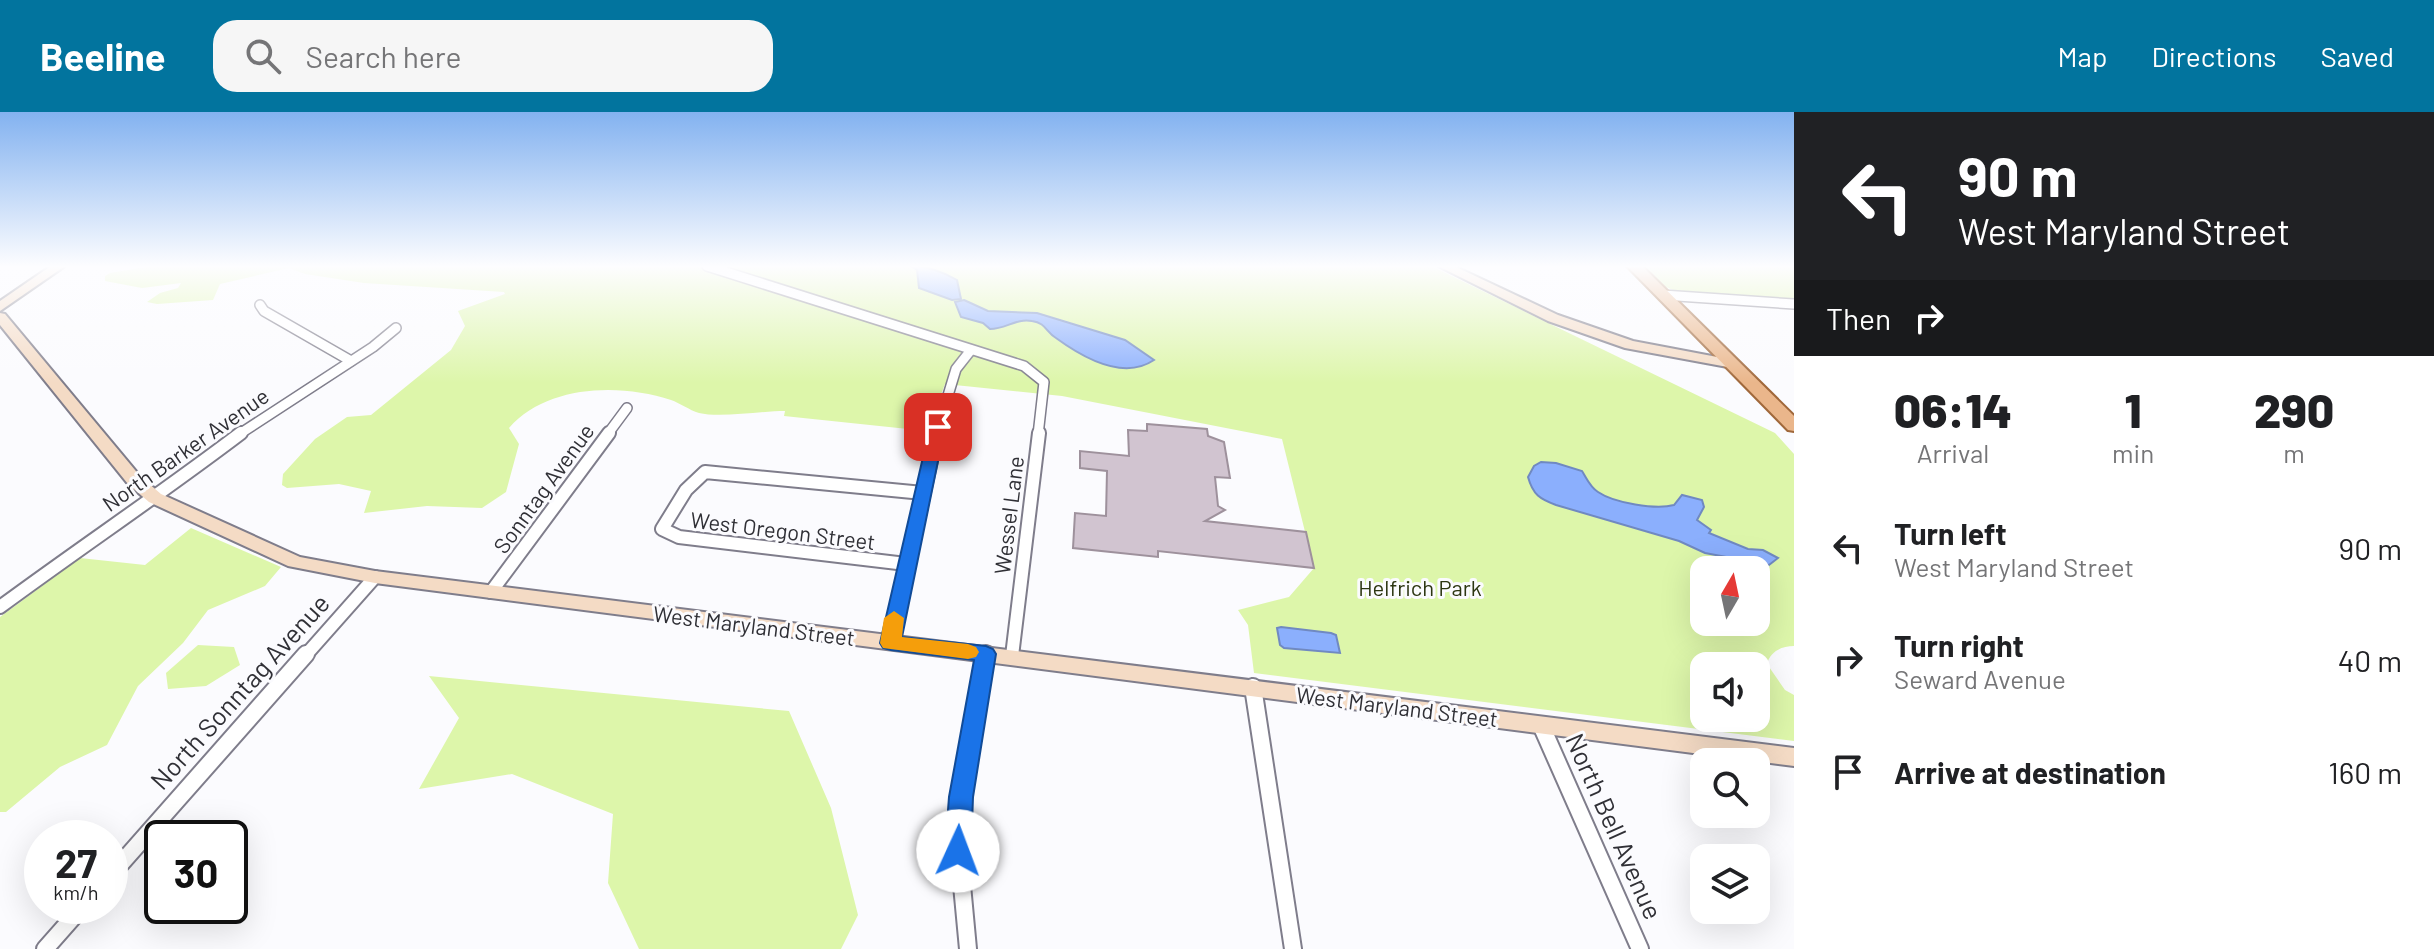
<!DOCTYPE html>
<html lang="en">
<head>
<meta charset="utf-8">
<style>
	:root { --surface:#fff; --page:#f6f6f6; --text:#202124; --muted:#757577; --accent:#02749e }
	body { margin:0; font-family:Barlow,sans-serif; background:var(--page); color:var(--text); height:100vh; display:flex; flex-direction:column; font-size:30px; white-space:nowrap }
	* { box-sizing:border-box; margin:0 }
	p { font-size:26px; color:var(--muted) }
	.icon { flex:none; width:44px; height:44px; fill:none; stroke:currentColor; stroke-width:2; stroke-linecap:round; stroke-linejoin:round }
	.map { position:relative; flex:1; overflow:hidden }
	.details { display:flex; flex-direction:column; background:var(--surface); width:640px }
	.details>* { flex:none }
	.banner { background:#202124; color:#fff; overflow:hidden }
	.needle { width:52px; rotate:9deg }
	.buttons { position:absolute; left:1690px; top:444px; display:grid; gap:16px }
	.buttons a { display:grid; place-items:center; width:80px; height:80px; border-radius:16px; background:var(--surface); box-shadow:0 8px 32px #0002; font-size:40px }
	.speed { position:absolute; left:24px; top:708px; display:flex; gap:16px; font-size:40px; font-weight:700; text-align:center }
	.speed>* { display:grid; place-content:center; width:104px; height:104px; border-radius:50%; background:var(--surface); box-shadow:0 8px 32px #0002; line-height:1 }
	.speed small { font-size:20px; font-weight:400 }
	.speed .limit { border:4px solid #111; border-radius:12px; background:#fff; color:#111 }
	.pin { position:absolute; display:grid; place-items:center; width:68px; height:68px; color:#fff; margin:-34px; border-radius:16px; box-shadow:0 4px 12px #0006 }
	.me { position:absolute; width:88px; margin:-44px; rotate:2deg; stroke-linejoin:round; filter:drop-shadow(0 0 6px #0008) }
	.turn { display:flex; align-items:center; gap:28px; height:168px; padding:0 32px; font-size:36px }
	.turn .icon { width:104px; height:104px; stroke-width:2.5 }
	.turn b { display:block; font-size:56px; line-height:68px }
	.then { display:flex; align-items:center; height:76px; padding:0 32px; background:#0003; gap:16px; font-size:30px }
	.eta { display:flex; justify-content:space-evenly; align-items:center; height:136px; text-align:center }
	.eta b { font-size:48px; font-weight:800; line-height:56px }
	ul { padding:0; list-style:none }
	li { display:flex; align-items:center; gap:24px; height:112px; padding:0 32px }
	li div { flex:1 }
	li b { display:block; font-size:30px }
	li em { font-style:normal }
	header { display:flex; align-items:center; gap:48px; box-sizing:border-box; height:112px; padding:0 40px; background:var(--accent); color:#fff }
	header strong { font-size:38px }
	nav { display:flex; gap:44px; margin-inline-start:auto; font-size:28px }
	.search { width:560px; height:72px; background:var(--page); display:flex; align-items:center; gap:20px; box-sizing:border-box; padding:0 28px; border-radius:24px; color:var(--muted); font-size:30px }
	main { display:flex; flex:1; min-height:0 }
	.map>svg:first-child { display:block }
	.green { fill:#ddf6aa; fill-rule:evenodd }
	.water { fill:#8baffd; stroke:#7089c1; stroke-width:2 }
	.building { fill:#d1c4d0; stroke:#9e919c; stroke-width:2 }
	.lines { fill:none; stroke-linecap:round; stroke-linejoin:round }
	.street-far2-casing { stroke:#7f7d8b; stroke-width:12 }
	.street-far1-casing { stroke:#7f7d8b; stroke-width:16 }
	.street-casing { stroke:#7f7d8b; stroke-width:20 }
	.secondary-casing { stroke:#7f7d8b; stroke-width:4 }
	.primary-casing { stroke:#a0683b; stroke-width:4 }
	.street-far2 { stroke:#fff; stroke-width:9 }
	.street-far1 { stroke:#fff; stroke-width:12 }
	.street { stroke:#fff; stroke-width:16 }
	.secondary { fill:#f4dbc5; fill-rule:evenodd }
	.primary { fill:#eab68b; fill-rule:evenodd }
	.route { fill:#1a73e8; stroke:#114b97; stroke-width:2 }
	.slow { fill:#f59e0b }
	.labels { text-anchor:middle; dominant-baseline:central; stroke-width:6; stroke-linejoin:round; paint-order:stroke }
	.street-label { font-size:22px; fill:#303036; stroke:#fbfbfe }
	.park-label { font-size:22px; fill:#2c3611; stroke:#fbfbfe }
	.near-street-label { font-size:26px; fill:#303036; stroke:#fbfbfe }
</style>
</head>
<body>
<header>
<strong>Beeline</strong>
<div class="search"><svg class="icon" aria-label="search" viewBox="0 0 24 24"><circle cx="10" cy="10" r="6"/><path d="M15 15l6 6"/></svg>Search here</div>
<nav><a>Map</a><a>Directions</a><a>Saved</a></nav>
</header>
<main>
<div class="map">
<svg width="1794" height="837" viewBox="0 0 1794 837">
	<rect width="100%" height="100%" fill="#fbfbfe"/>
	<g class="green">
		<path d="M 152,154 L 1431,154 L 1775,321 L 1794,342 L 1794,534 C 1781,534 1770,540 1767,552 L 1785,578 L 1794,583 L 1794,629 L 1254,561 L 1248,513 L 1238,498 L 1289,485 L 1314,456 L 1282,327 L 1062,284 L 945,272 L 927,319 L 784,304 L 785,299 C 762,299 720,306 699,301 C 689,298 680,291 671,288 C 619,271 547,273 509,316 L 519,332 L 506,380 L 482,396 L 427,394 L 364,401 L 371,379 L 339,372 L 287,376 L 282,373 L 283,362 L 315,327 L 347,305 L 371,303 L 451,238 L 465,214 L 458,199 L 505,182 L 504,180 L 364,171 L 305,162 L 289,156 L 220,172 L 213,188 L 157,192 L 147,190 L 160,181 L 178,176 L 181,171 L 142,176 L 105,169 L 105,164 L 110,161 ZM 1704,458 L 1756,458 L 1756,510 L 1704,510 ZM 1704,554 L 1756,554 L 1756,606 L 1704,606 Z"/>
		<path d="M 1645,154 L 1794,154 L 1794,188 L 1680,181 L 1666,175 Z"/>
		<path d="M 191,416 L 281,455 L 265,474 L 208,498 L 183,531 L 138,574 L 107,633 L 60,655 L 6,700 L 0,700 L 0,505 L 80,446 L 145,453 Z"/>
		<path d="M 198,533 L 234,535 L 240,553 L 206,574 L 168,577 L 166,561 Z"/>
		<path d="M 429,564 L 789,599 L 831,696 L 858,803 L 841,837 L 639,837 L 608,771 L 613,702 L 512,662 L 419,677 L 459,606 Z"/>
	</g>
	<g class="water">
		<path d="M 911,154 C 926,154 944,160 957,168 L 961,187 L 952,188 L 919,176 L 917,158 Z"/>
		<path d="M 964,188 L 988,199 L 1037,201 L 1125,228 L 1154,248 C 1123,269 1082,245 1056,226 C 1046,220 1046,211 1032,209 C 1016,206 1006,217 990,217 L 983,211 L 961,205 L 955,190 Z"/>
		<path d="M 1541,350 L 1556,351 L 1582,359 C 1587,367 1590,375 1598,380 C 1614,391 1656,398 1674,393 L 1682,383 L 1702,388 L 1704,395 L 1697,408 L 1711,418 L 1709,421 L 1748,437 L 1763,438 L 1778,446 L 1769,453 L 1705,441 L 1679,429 L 1556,393 C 1540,387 1533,383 1528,365 L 1534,354 Z"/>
		<path d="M 1281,515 L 1331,521 L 1336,523 L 1340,541 L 1284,536 L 1280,533 L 1277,516 Z"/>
	</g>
	<path class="building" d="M 1147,312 L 1207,317 L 1208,324 L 1224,330 L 1230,366 L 1215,365 L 1218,394 L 1225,398 L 1205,409 L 1306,420 L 1314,456 L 1158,439 L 1158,445 L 1073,436 L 1075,401 L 1106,404 L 1107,359 L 1080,356 L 1080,339 L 1129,344 L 1128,318 L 1147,319 Z"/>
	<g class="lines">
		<g class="street-far2-casing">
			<g id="street-far2">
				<path d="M 707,154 L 1024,254 L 1044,270 L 1038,323"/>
				<path d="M 1663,183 L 1794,192"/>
				<path d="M 260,193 L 264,199 L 351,249"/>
				<path d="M 238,323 L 373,235 L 396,216"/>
				<path d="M 607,323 L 627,296"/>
				<path d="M 936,323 L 956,257 L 971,238"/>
			</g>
		</g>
		<g class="street-far1-casing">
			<g id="street-far1">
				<path d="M 906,452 L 679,425 L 662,417 L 686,378 L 705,360 L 923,381"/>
				<path d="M 491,480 L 609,321"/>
				<path d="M 0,495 C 80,436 162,381 241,321"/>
				<path d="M 891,531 L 937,321"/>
				<path d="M 305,544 L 375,465"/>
				<path d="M 1012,544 L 1039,321"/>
			</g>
		</g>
		<g class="street-casing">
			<g id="street">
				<path d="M 1253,575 L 1293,837"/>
				<path d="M 1541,613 L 1640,837"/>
				<path d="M 110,764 L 306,542"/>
				<path d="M 45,837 L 83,794"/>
				<path d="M 968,837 L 957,720 L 986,542"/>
			</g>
		</g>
		<g class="secondary-casing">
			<g id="secondary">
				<path d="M 51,154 L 65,154 L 0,199 L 0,189 Z"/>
				<path d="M 1438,154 L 1454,154 L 1558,203 L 1633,229 L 1733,248 L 1740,252 L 1733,256 L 1625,236 L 1548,209 Z"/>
				<path d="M 0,201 L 5,202 L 140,364 L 161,382 L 300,445 L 375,459 L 1794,636 L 1794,654 L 375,471 L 288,454 L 149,390 L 128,372 L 0,213 Z"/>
			</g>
		</g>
		<g class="primary-casing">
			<path id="primary" d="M 1627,154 L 1642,154 L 1794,304 L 1794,319 L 1788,318 Z"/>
		</g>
		<use href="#street-far2" class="street-far2"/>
		<use href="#street-far1" class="street-far1"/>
		<use href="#street" class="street"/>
		<use href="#secondary" class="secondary"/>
		<use href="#primary" class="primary"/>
	</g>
	<linearGradient id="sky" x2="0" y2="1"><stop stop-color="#83b2f0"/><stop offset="0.57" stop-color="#fdfdff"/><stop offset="1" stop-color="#fdfdff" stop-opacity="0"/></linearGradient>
	<rect width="1794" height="271" fill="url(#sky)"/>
	<path class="route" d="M 938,311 L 945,315 L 902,525 L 986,534 L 993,537 L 996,542 L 973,685 L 971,739 L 967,747 L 958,750 L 949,747 L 945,739 L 949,685 L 974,548 L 891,538 L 883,536 L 880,531 L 930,315 Z"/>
	<path class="slow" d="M 894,499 L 904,506 L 902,525 L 968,532 L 976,535 L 979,540 L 976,545 L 968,547 L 883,536 L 880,531 L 884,506 Z"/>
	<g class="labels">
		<g class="street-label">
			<text transform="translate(185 337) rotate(-35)">North Barker Avenue</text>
			<text transform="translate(543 376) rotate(-54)">Sonntag Avenue</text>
			<text transform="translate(1008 403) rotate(-83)">Wessel Lane</text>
			<text transform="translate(783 418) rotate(7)">West Oregon Street</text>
			<text transform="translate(754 513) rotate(7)">West Maryland Street</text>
			<text transform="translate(1397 594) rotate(7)">West Maryland Street</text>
		</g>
		<g class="park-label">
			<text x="1420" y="475">Helfrich Park</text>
		</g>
		<g class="near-street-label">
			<text transform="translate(239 579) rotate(-48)">North Sonntag Avenue</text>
			<text transform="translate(1615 714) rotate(66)">North Bell Avenue</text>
		</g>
	</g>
</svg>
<div class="buttons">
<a><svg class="needle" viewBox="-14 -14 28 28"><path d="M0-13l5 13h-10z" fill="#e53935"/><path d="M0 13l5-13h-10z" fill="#757577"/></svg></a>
<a><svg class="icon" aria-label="sound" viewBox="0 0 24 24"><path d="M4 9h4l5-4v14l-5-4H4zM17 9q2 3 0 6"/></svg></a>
<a><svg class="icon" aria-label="search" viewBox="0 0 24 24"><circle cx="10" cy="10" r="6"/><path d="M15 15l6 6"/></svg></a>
<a><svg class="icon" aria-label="layers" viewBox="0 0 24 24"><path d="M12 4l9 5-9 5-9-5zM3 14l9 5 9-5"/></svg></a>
</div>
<div class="speed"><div>27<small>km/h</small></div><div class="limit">30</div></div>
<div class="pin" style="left:938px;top:315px;background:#d93025"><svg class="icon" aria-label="arrive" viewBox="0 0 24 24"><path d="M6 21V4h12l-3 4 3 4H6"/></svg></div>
<svg class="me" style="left:958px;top:739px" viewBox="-20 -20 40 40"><circle r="19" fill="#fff"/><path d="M0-13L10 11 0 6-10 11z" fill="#1a73e8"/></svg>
</div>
<section class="details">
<div class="banner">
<div class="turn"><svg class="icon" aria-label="left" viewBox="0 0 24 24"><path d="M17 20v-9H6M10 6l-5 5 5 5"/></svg><div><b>90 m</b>West Maryland Street</div></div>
<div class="then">Then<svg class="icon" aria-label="right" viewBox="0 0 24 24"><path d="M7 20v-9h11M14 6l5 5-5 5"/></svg></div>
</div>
<div class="eta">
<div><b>06:14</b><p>Arrival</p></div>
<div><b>1</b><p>min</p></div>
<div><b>290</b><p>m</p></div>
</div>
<ul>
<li><svg class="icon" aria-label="left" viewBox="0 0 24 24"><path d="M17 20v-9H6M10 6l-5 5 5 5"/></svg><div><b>Turn left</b><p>West Maryland Street</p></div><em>90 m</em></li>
<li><svg class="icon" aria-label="right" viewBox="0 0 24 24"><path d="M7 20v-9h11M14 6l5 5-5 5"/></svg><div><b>Turn right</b><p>Seward Avenue</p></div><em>40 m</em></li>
<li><svg class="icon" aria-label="arrive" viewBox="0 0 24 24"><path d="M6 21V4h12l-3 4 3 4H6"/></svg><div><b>Arrive at destination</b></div><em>160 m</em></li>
</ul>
</section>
</main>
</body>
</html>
